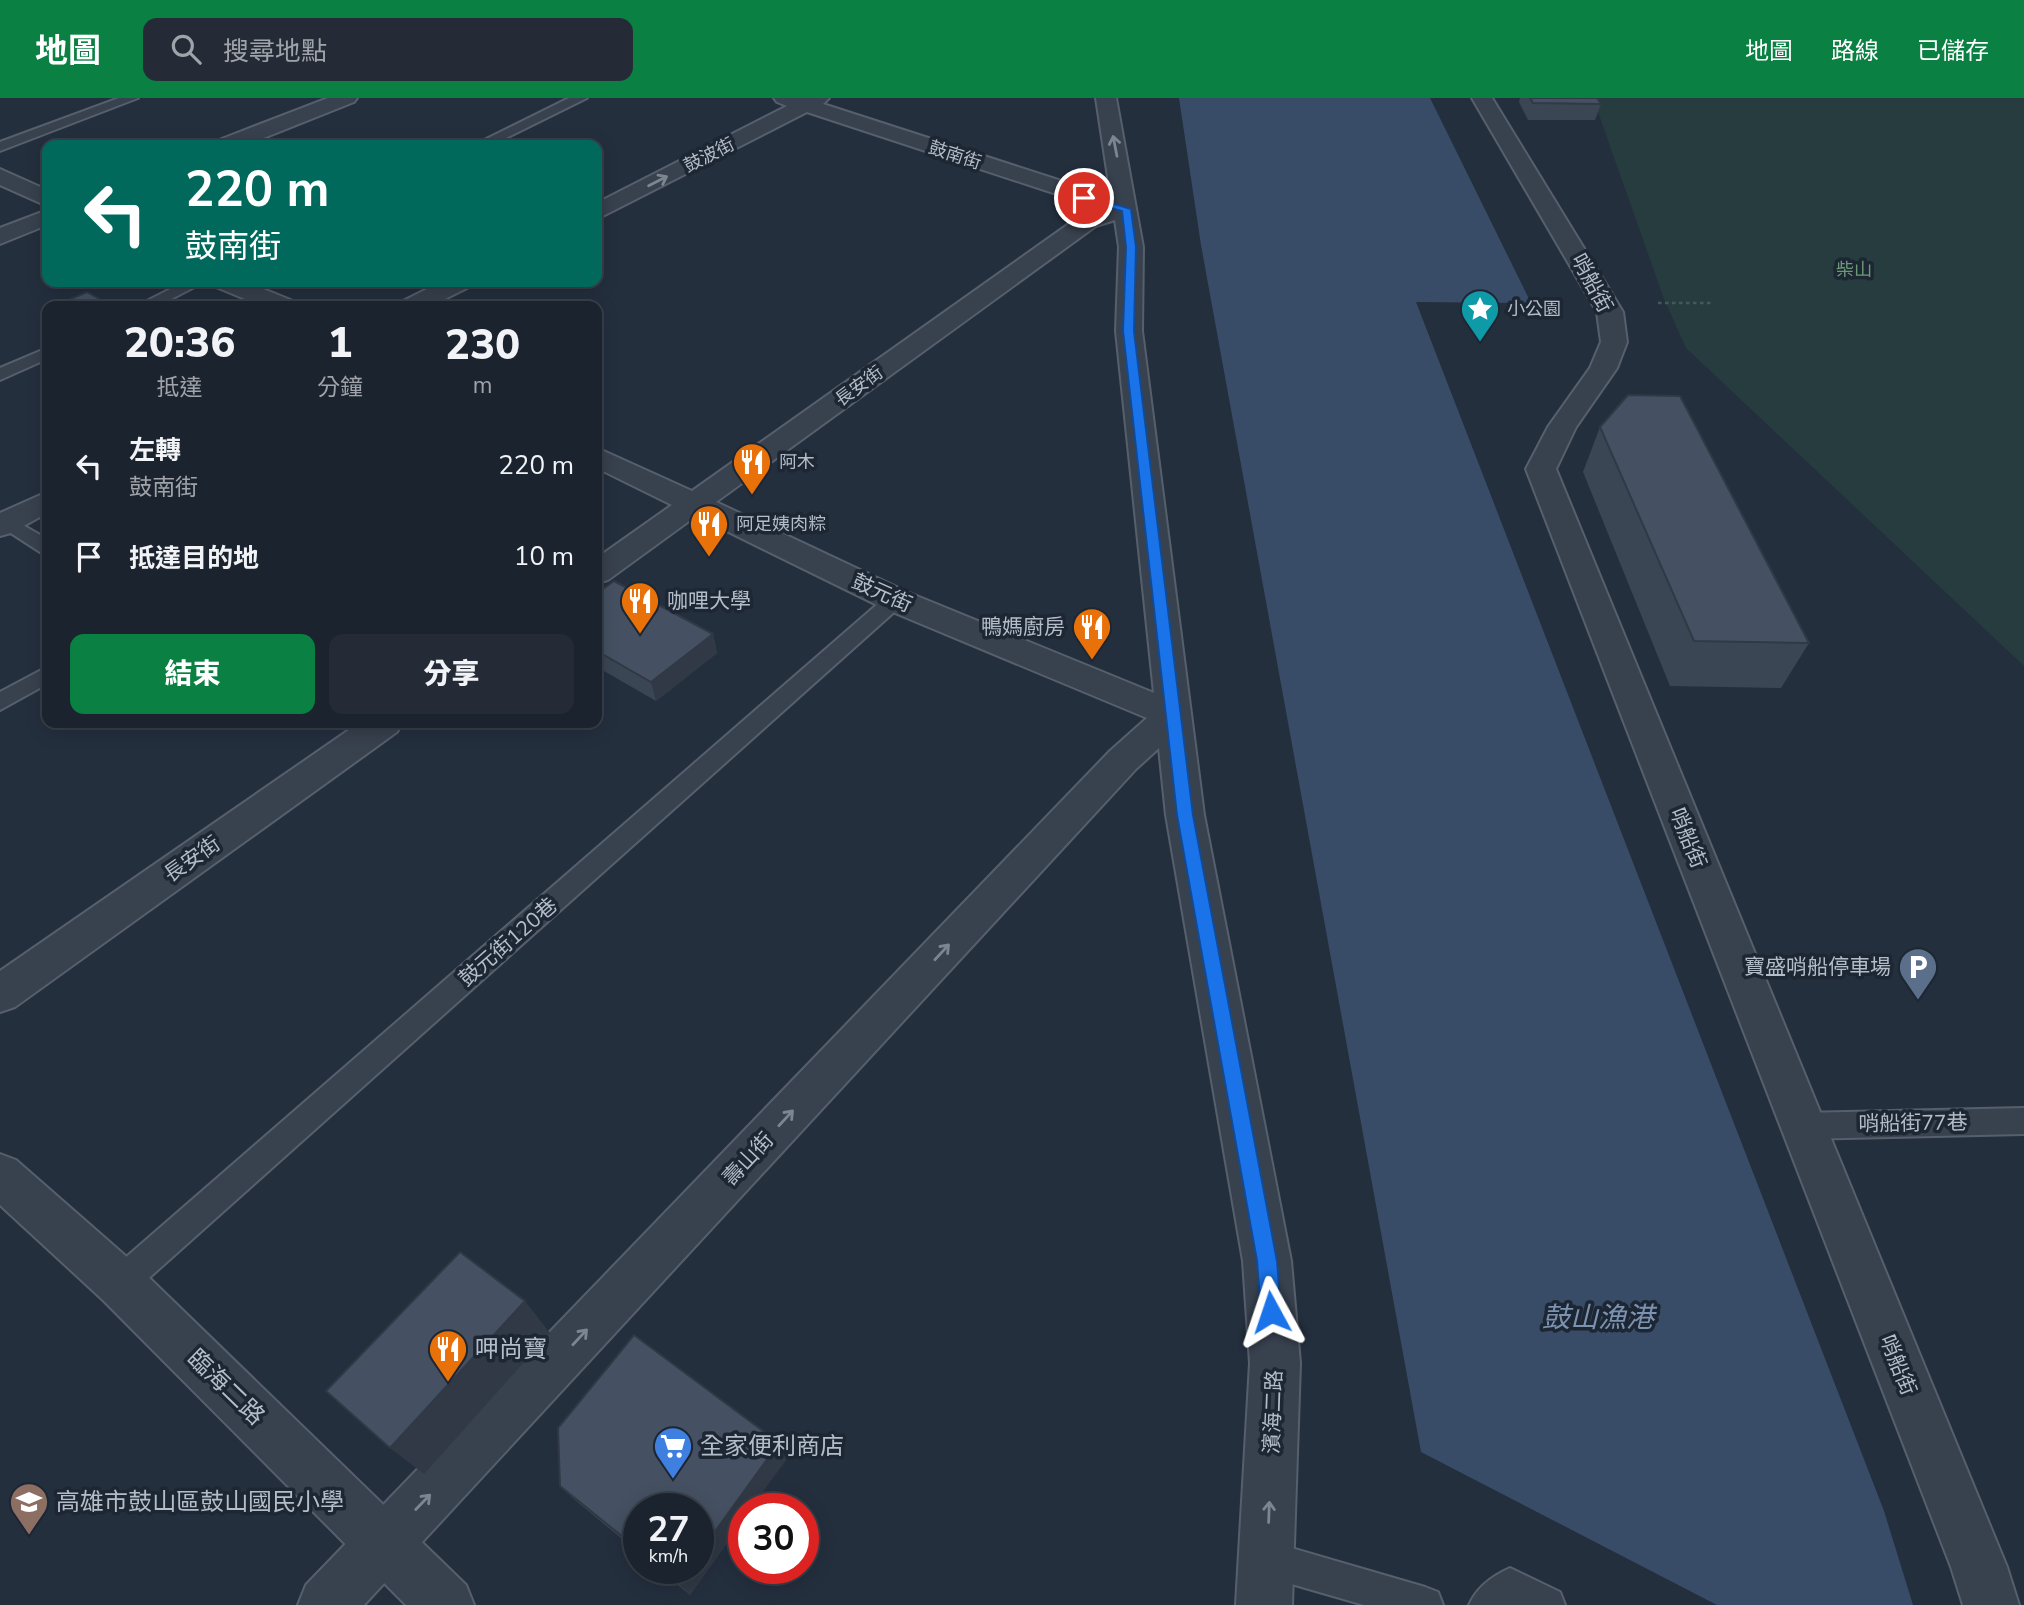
<!DOCTYPE html>
<html lang="zh-TW">
<head>
<meta charset="utf-8">
<style>
	:root { --surface:#1b232e; --page:#242b36; --text:#f1f3f6; --muted:#a0a4aa; --line:#39404a; --accent:#0b8043 }
	body { margin:0; font-family:"Nunito Sans","Noto Sans TC",sans-serif; background:var(--page); color:var(--text); height:100vh; display:flex; flex-direction:column; font-size:26px; white-space:nowrap }
	* { box-sizing:border-box; margin:0 }
	p { font-size:23px; color:var(--muted) }
	.icon { flex:none; width:38px; height:38px; fill:none; stroke:currentColor; stroke-width:2; stroke-linecap:round; stroke-linejoin:round }
	.map { position:relative; flex:1; overflow:hidden }
	.details { position:absolute; left:42px; top:203px; width:560px; height:427px; display:flex; flex-direction:column; background:var(--surface); border-radius:14px; box-shadow:0 4px 18px #0003,0 0 0 2px var(--line) }
	.details>* { flex:none }
	.guide { position:absolute; left:42px; top:42px; width:560px; height:147px; border-radius:14px; box-shadow:0 4px 18px #0003,0 0 0 2px var(--line); background:#00695c; color:#fff; overflow:hidden }
	.speed { position:absolute; left:623px; top:1395px; display:flex; gap:14px; font-size:35px; font-weight:700; text-align:center }
	.speed>* { display:grid; place-content:center; width:91px; height:91px; border-radius:50%; background:var(--surface); box-shadow:0 4px 18px #0003,0 0 0 2px var(--line); line-height:1 }
	.speed small { font-size:18px; font-weight:400 }
	.speed .limit { border:10px solid #d22; background:#fff; color:#111 }
	.pin { position:absolute; display:grid; place-items:center; width:60px; height:60px; color:#fff; margin:-30px; border:4px solid #fff; border-radius:50%; box-shadow:0 2px 7px #0007 }
	.me { position:absolute; width:77px; margin:-38px; rotate:355deg; stroke-linejoin:round; filter:drop-shadow(0 0 5px #0008) }
	.turn { display:flex; align-items:center; gap:24px; height:147px; padding:0 28px; font-size:32px }
	.turn .icon { width:91px; height:91px; stroke-width:2.5 }
	.turn b { display:block; font-size:49px; line-height:60px }
	.eta { display:flex; justify-content:space-evenly; align-items:center; height:119px; text-align:center }
	.eta b { font-size:42px; font-weight:800; line-height:49px }
	.primary-button { display:flex; gap:14px; margin-top:auto; padding:14px 28px }
	.primary-button a { flex:1; height:80px; border-radius:14px; background:var(--accent); color:#fff; font-size:28px; font-weight:800; line-height:80px; text-align:center }
	.primary-button a+a { background:var(--page); color:var(--text) }
	ul { padding:0; list-style:none }
	li { display:flex; align-items:center; gap:21px; height:91px; padding:0 28px }
	li div { flex:1 }
	li b { display:block; font-size:26px }
	li em { font-style:normal }
	header { display:flex; align-items:center; gap:42px; box-sizing:border-box; height:98px; padding:0 35px; background:var(--accent); color:#fff }
	header strong { font-size:33px }
	nav { display:flex; gap:38px; margin-inline-start:auto; font-size:24px }
	.search { width:490px; height:63px; background:var(--page); display:flex; align-items:center; gap:18px; box-sizing:border-box; padding:0 24px; border-radius:14px; color:var(--muted); font-size:26px }
	.map>svg:first-child { display:block }
	.green { fill:#263c3f }
	.water { fill:#394c67 }
	.lines { fill:none; stroke-linecap:round; stroke-linejoin:round }
	.service-casing { stroke:#565f6c; stroke-width:4 }
	.minor-casing { stroke:#565f6c; stroke-width:4 }
	.tertiary-casing { stroke:#565f6c; stroke-width:4 }
	.path { stroke:#44595c; stroke-width:2.5; stroke-dasharray:3.5 3.5; stroke-linecap:butt }
	.service { fill:#38414e; fill-rule:evenodd }
	.minor { fill:#38414e; fill-rule:evenodd }
	.tertiary { fill:#38414e; fill-rule:evenodd }
	.wall { fill:#3b4654 }
	.shaded-wall { fill:#303945 }
	.building { fill:#455162; stroke:#303945; stroke-width:2 }
	.oneway { stroke:#7c8592 }
	.route { fill:#1a73e8; stroke:#114b97; stroke-width:2 }
	.labels { text-anchor:middle; dominant-baseline:central; stroke-width:7; stroke-linejoin:round; paint-order:stroke }
	.far-street-label { font-size:18px; fill:#b4bcc9; stroke:#1d2633 }
	.far-park-label { font-size:18px; fill:#6b9a76; stroke:#1d2633 }
	.far-poi-label { font-size:18px; fill:#b4bcc9; stroke:#1d2633; text-anchor:start }
	.street-label { font-size:21px; fill:#b4bcc9; stroke:#1d2633 }
	.poi-label { font-size:21px; fill:#b4bcc9; stroke:#1d2633; text-anchor:end }
	.near-poi-label { font-size:24px; fill:#b4bcc9; stroke:#1d2633; text-anchor:start }
	.near-street-label { font-size:24px; fill:#b4bcc9; stroke:#1d2633 }
	.near-water-label { font-size:28px; font-style:italic; fill:#7c92b1; stroke:#1d2633 }
</style>
</head>
<body>
<header>
<strong>地圖</strong>
<div class="search"><svg class="icon" aria-label="search" viewBox="0 0 24 24"><circle cx="10" cy="10" r="6"/><path d="M15 15l6 6"/></svg>搜尋地點</div>
<nav><a>地圖</a><a>路線</a><a>已儲存</a></nav>
</header>
<div class="map">
<svg width="2024" height="1507" viewBox="0 0 2024 1507">
	<rect width="100%" height="100%" fill="#242f3e"/>
	<path class="green" d="M 1593,0 L 2024,0 L 2024,568 L 1686,250 L 1664,201 Z"/>
	<path class="water" d="M 1179,0 L 1430,0 L 1531,205 L 1416,204 L 1884,1413 L 1913,1507 L 1717,1507 L 1421,1354 L 1201,147 Z"/>
	<g class="lines">
		<g class="service-casing">
			<g id="service">
				<path d="M 119,0 L 138,0 L 0,53 L 0,44 Z"/>
				<path d="M 569,0 L 587,0 L 492,47 L 474,47 Z"/>
				<path d="M 184,184 L 204,184 L 158,208 L 137,208 Z"/>
				<path d="M 47,250 L 47,261 L 0,282 L 0,270 Z"/>
				<path d="M 7,418 L 47,441 L 47,456 L 40,454 L 0,428 L 0,420 Z"/>
				<path d="M 895,495 L 902,497 L 905,502 L 902,507 L 131,1196 L 120,1200 L 109,1196 L 105,1185 L 109,1174 L 888,497 Z"/>
				<path d="M 47,569 L 47,586 L 0,612 L 0,594 Z"/>
				<path d="M 2024,1010 L 2024,1036 L 1802,1041 L 1792,1037 L 1788,1028 L 1792,1019 L 1802,1015 Z"/>
				<path d="M 1267,1443 L 1425,1489 L 1438,1494 L 1443,1507 L 1364,1507 L 1267,1479 L 1255,1473 L 1249,1461 L 1255,1449 Z"/>
				<path d="M 1510,1470 L 1560,1494 L 1565,1507 L 1469,1507 C 1477,1489 1492,1478 1510,1470 Z"/>
			</g>
		</g>
		<g class="minor-casing">
			<g id="minor">
				<path d="M 328,0 L 357,0 L 354,4 L 246,47 L 216,47 L 219,42 Z"/>
				<path d="M 774,0 L 829,0 L 823,6 L 1111,99 L 1096,0 L 1116,0 L 1143,149 L 1142,233 L 1204,717 L 1291,1163 L 1300,1265 L 1292,1507 L 1236,1507 L 1250,1265 L 1243,1163 L 1166,717 L 1159,650 L 1136,671 L 364,1507 L 298,1507 L 306,1487 L 1110,653 L 1147,620 L 883,510 L 696,418 L 608,482 L 597,485 L 597,460 L 672,407 L 597,370 L 597,350 L 692,393 L 1080,118 L 1102,111 L 807,14 L 597,121 L 597,105 L 787,8 L 777,4 ZM 1115,122 L 1119,149 L 1116,233 L 1154,595 L 907,494 L 716,404 L 1096,128 Z"/>
				<path d="M 1472,0 L 1492,0 L 1623,214 L 1627,244 L 1617,270 L 1576,329 L 1556,371 L 2007,1469 L 2019,1507 L 1963,1507 L 1951,1469 L 1526,371 L 1548,329 L 1590,270 L 1601,244 L 1597,214 Z"/>
				<path d="M 0,71 L 47,92 L 47,108 L 0,87 Z"/>
				<path d="M 47,112 L 47,127 L 0,146 L 0,130 Z"/>
				<path d="M 212,184 L 246,184 L 293,203 L 297,208 L 262,208 L 216,189 Z"/>
				<path d="M 441,184 L 473,184 L 469,189 L 431,208 L 399,208 L 403,203 Z"/>
				<path d="M 47,394 L 47,415 L 11,435 L 0,438 L 0,415 Z"/>
				<path d="M 359,625 L 402,625 L 397,634 L 15,909 L 0,914 L 0,873 Z"/>
			</g>
		</g>
		<g class="tertiary-casing">
			<path id="tertiary" d="M 0,1056 L 16,1062 L 137,1168 L 466,1487 L 474,1507 L 406,1507 L 103,1202 L 0,1107 Z"/>
		</g>
		<path class="path" d="M 1658,205 L 1714,205"/>
		<use href="#service" class="service"/>
		<use href="#minor" class="minor"/>
		<use href="#tertiary" class="tertiary"/>
	</g>
	<g class="wall">
		<path d="M 1520,0 L 1597,0 L 1601,6 L 1595,22 L 1528,22 L 1519,4 Z"/>
		<path d="M 1600,329 L 1809,545 L 1781,590 L 1670,588 L 1583,374 Z"/>
		<path d="M 597,495 L 713,536 L 717,555 L 656,603 L 597,569 Z"/>
		<path d="M 787,1361 L 744,1410 L 744,1421 L 690,1497 L 657,1470 L 698,1470 L 639,1410 L 639,1455 L 575,1402 L 560,1388 Z"/>
	</g>
	<g class="shaded-wall">
		<path d="M 713,536 L 717,555 L 656,603 L 651,584 Z"/>
		<path d="M 525,1203 L 550,1235 L 424,1376 L 390,1350 Z"/>
		<path d="M 779,1345 L 787,1361 L 751,1410 L 744,1410 L 744,1421 L 690,1497 L 678,1485 L 689,1470 L 698,1470 L 698,1457 Z"/>
	</g>
	<g class="building">
		<path d="M 1530,0 L 1597,0 L 1601,6 L 1533,5 Z"/>
		<path d="M 87,194 L 112,208 L 54,208 Z"/>
		<path d="M 1628,297 L 1680,298 L 1809,545 L 1694,543 L 1600,329 Z"/>
		<path d="M 614,483 L 713,536 L 651,584 L 597,553 L 597,495 Z"/>
		<path d="M 460,1154 L 525,1203 L 390,1350 L 326,1293 Z"/>
		<path d="M 634,1237 L 779,1345 L 698,1457 L 698,1410 L 639,1410 L 639,1452 L 560,1388 L 558,1330 Z"/>
		<path d="M 660,1470 L 689,1470 L 678,1485 Z"/>
	</g>
	<defs><path id="oneway-shaft" d="M-6 0H5M1.5-3L5.5 0L1.5 3" fill="none" stroke-width="1.6" stroke-linecap="round" stroke-linejoin="round" transform="scale(1.75)"/></defs>
	<g class="oneway">
		<use href="#oneway-shaft" transform="translate(1115 48) rotate(-101)"/>
		<use href="#oneway-shaft" transform="translate(658 83) rotate(-27)"/>
		<use href="#oneway-shaft" transform="translate(942 854) rotate(-47)"/>
		<use href="#oneway-shaft" transform="translate(786 1020) rotate(-47)"/>
		<use href="#oneway-shaft" transform="translate(580 1239) rotate(-47)"/>
		<use href="#oneway-shaft" transform="translate(423 1404) rotate(-46)"/>
		<use href="#oneway-shaft" transform="translate(1269 1414) rotate(-88)"/>
	</g>
	<path class="route" d="M 1084,97 L 1131,111 L 1136,149 L 1134,233 L 1193,717 L 1277,1163 L 1281,1214 L 1278,1221 L 1271,1224 L 1264,1221 L 1261,1214 L 1257,1163 L 1177,717 L 1123,233 L 1126,149 L 1122,113 L 1081,102 L 1081,98 Z"/>
	<defs>
		<g id="sight-pin" transform="scale(2.0125)"><path d="M0 17L-7.5 6A9.5 9.5 0 1 1 7.5 6Z" fill="#0f9aa8" stroke="#1d2633"/><path d="M0-6L1.8-2.2L6-1.7L2.9 1.2L3.7 5.4L0 3.3L-3.7 5.4L-2.9 1.2L-6-1.7L-1.8-2.2Z" fill="#fff"/></g>
		<g id="restaurant-pin" transform="scale(2.0125)"><path d="M0 17L-7.5 6A9.5 9.5 0 1 1 7.5 6Z" fill="#e8710a" stroke="#1d2633"/><path d="M-5-6h1v4h1v-4h1v4h1v-4h1v5L-1.5 .5V6h-2V.5L-5-1ZM5-6V6H3V1.5H1.5Q1.5-4 5-6Z" fill="#fff"/></g>
		<g id="parking-pin" transform="scale(2.0125)"><path d="M0 17L-7.5 6A9.5 9.5 0 1 1 7.5 6Z" fill="#5c6f8a" stroke="#1d2633"/><path d="M-3.5-5.5H1a3.5 3.5 0 0 1 0 7H-1V5.5H-3.5ZM-1-3.4V-.6H.8a1.4 1.4 0 0 0 0-2.8Z" fill="#fff"/></g>
		<g id="supermarket-pin" transform="scale(2.0125)"><path d="M0 17L-7.5 6A9.5 9.5 0 1 1 7.5 6Z" fill="#3f7fe0" stroke="#1d2633"/><path d="M-6-5.5h2.5l.6 2H6L4.5 2H-2.5L-4.4-4H-6ZM-1.5 3.2a1.3 1.3 0 1 0 .1 0ZM3 3.2a1.3 1.3 0 1 0 .1 0Z" fill="#fff"/></g>
		<g id="school-pin" transform="scale(2.0125)"><path d="M0 17L-7.5 6A9.5 9.5 0 1 1 7.5 6Z" fill="#8d6e63" stroke="#1d2633"/><path d="M0-5L7-2L0 1L-7-2ZM-4 1L0 2.5L4 1V4Q0 6-4 4Z" fill="#fff"/></g>
	</defs>
	<g fill-rule="evenodd">
		<use href="#sight-pin" x="1480" y="211"/>
		<use href="#restaurant-pin" x="752" y="364"/>
		<use href="#restaurant-pin" x="709" y="426"/>
		<use href="#restaurant-pin" x="640" y="503"/>
		<use href="#restaurant-pin" x="1092" y="529"/>
		<use href="#parking-pin" x="1918" y="869"/>
		<use href="#restaurant-pin" x="448" y="1251"/>
		<use href="#supermarket-pin" x="673" y="1348"/>
		<use href="#school-pin" x="29" y="1404"/>
	</g>
	<g class="labels">
		<g class="far-street-label">
			<text transform="translate(709 57) rotate(-27)">鼓波街</text>
			<text transform="translate(955 57) rotate(18)">鼓南街</text>
			<text transform="translate(859 288) rotate(-36)">長安街</text>
		</g>
		<g class="far-park-label">
			<text x="1854" y="172">柴山</text>
		</g>
		<g class="far-poi-label">
			<text x="1507" y="211">小公園</text>
			<text x="779" y="364">阿木</text>
			<text x="736" y="426">阿足姨肉粽</text>
		</g>
		<g class="street-label">
			<text transform="translate(1592 185) rotate(62)">哨船街</text>
			<text transform="translate(882 495) rotate(24)">鼓元街</text>
			<text transform="translate(1688 740) rotate(68)">哨船街</text>
			<text transform="translate(192 761) rotate(-35)">長安街</text>
			<text transform="translate(508 844) rotate(-41)">鼓元街120巷</text>
			<text transform="translate(1913 1025) rotate(-1)">哨船街77巷</text>
			<text transform="translate(748 1061) rotate(-47)">壽山街</text>
			<text transform="translate(1898 1267) rotate(68)">哨船街</text>
			<text transform="translate(1273 1314) rotate(-88)">濱海二路</text>
		</g>
		<g class="poi-label">
			<text x="667" y="503" text-anchor="start">咖哩大學</text>
			<text x="1065" y="529">鴨媽廚房</text>
			<text x="1891" y="869">寶盛哨船停車場</text>
		</g>
		<g class="near-poi-label">
			<text x="475" y="1251">呷尚寶</text>
			<text x="700" y="1348">全家便利商店</text>
			<text x="56" y="1404">高雄市鼓山區鼓山國民小學</text>
		</g>
		<g class="near-street-label">
			<text transform="translate(226 1289) rotate(44)">臨海二路</text>
		</g>
		<g class="near-water-label">
			<text x="1598" y="1220">鼓山漁港</text>
		</g>
	</g>
</svg>
<div class="speed"><div>27<small>km/h</small></div><div class="limit">30</div></div>
<div class="pin" style="left:1084px;top:100px;background:#d93025"><svg class="icon" aria-label="arrive" viewBox="0 0 24 24"><path d="M6 21V4h12l-3 4 3 4H6"/></svg></div>
<svg class="me" style="left:1271px;top:1214px" viewBox="-20 -20 40 40"><path d="M0-17L14 15 0 8-14 15z" fill="#1a73e8" stroke="#fff" stroke-width="4"/></svg>
<div class="guide">
<div class="turn"><svg class="icon" aria-label="left" viewBox="0 0 24 24"><path d="M17 20v-9H6M10 6l-5 5 5 5"/></svg><div><b>220 m</b>鼓南街</div></div>
</div>
<section class="details">
<div class="eta">
<div><b>20:36</b><p>抵達</p></div>
<div><b>1</b><p>分鐘</p></div>
<div><b>230</b><p>m</p></div>
</div>
<ul>
<li><svg class="icon" aria-label="left" viewBox="0 0 24 24"><path d="M17 20v-9H6M10 6l-5 5 5 5"/></svg><div><b>左轉</b><p>鼓南街</p></div><em>220 m</em></li>
<li><svg class="icon" aria-label="arrive" viewBox="0 0 24 24"><path d="M6 21V4h12l-3 4 3 4H6"/></svg><div><b>抵達目的地</b></div><em>10 m</em></li>
</ul>
<div class="primary-button"><a>結束</a><a>分享</a></div>
</section>
</div>
</body>
</html>
